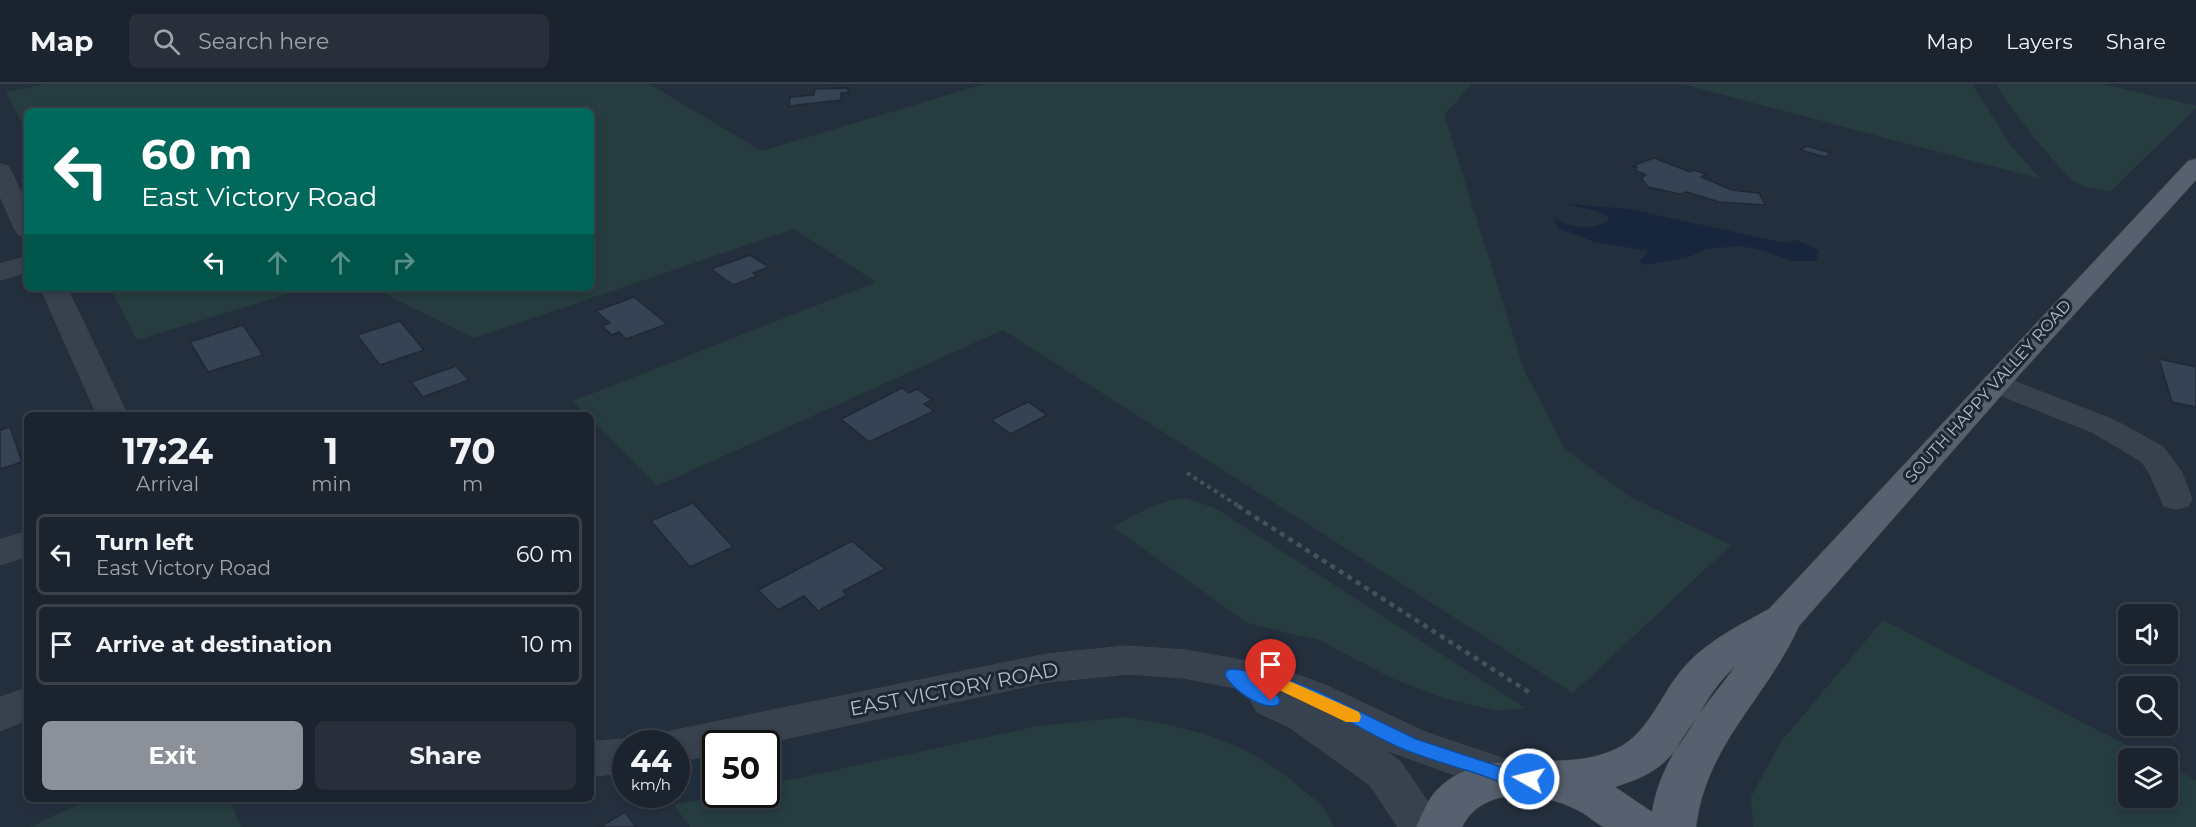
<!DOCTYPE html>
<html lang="en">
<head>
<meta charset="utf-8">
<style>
	:root { --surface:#1b232e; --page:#282f3a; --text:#f1f3f6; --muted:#a0a4aa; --line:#39404a; --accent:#8c9099 }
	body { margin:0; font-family:Montserrat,sans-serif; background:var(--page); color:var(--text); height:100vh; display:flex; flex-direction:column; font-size:22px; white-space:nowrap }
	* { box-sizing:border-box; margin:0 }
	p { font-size:20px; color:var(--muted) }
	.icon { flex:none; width:33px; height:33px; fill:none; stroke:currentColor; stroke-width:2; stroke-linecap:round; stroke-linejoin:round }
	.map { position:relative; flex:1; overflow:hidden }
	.drawer { position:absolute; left:24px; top:328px; width:570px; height:390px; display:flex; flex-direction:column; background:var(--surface); border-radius:9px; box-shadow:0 3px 9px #0003,0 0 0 2px var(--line) }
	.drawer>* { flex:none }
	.top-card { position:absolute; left:24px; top:24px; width:570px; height:183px; border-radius:9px; box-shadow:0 3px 9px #0003,0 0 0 2px var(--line); background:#00695c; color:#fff; overflow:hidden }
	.tools { position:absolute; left:2118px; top:520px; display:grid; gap:12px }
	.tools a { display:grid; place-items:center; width:60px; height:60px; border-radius:9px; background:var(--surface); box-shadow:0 3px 9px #0003,0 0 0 2px var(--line); font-size:30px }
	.speed { position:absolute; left:612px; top:646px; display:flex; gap:12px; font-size:30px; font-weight:700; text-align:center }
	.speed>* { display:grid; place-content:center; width:78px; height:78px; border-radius:50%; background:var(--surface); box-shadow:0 3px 9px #0003,0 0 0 2px var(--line); line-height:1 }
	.speed small { font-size:15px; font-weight:400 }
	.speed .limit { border:3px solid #111; border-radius:9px; background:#fff; color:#111 }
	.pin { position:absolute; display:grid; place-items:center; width:51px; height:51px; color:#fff; margin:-62px -26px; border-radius:50% 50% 50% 0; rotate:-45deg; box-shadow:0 0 6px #0007 }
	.pin .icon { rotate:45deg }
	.me { position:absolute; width:66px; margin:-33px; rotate:278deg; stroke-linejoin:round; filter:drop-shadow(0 0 4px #0008) }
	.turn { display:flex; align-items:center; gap:21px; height:126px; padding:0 18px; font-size:27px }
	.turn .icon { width:78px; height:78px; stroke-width:2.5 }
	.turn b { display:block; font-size:42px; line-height:51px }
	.lanes { display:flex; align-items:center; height:57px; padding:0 18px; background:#0003; justify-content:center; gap:30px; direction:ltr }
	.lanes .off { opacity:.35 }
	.eta { display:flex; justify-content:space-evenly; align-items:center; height:102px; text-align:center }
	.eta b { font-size:36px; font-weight:700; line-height:42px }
	.action { display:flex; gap:12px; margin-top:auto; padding:12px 18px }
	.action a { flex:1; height:69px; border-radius:9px; background:var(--accent); color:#fff; font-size:24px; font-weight:700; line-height:69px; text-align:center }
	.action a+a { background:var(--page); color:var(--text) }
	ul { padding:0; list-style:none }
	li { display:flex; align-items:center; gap:18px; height:81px; margin:0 12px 9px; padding:0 6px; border:3px solid var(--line); border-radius:9px }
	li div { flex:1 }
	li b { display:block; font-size:22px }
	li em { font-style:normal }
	header { display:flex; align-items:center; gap:36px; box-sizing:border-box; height:84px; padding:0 30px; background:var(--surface); border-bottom:2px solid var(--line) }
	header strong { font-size:28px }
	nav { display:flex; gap:33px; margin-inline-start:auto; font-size:21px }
	.search { width:420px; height:54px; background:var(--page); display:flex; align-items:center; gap:15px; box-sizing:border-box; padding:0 21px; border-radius:9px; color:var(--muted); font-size:22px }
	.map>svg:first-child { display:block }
	.green { fill:#263c3f }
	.water { fill:#17263c }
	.building { fill:#364354; stroke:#1f2835; stroke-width:1.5 }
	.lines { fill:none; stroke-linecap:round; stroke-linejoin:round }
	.minor-casing { stroke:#414a57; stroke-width:1 }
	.major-casing { stroke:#414a57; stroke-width:1 }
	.path-far1 { stroke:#3f5557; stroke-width:4; stroke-dasharray:4 4; stroke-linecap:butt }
	.path { stroke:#3f5557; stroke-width:4.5; stroke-dasharray:5 5; stroke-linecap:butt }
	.minor { fill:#38414e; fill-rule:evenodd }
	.major { fill:#56606e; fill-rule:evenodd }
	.route { fill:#1a73e8; stroke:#114b97; stroke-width:1.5 }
	.slow { fill:#f59e0b }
	.labels { text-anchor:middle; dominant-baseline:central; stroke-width:6; stroke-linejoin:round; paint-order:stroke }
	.street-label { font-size:16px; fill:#b4bcc9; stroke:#1d2633 }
	.near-street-label { font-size:20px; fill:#b4bcc9; stroke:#1d2633 }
</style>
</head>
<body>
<header>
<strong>Map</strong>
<div class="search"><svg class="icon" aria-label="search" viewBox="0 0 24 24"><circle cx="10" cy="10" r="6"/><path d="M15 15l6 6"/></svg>Search here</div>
<nav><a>Map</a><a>Layers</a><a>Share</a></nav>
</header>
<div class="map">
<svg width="2196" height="743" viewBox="0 0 2196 743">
	<rect width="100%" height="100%" fill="#242f3e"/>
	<g class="green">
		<path d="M 47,0 L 649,0 L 762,67 L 984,0 L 1472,0 L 1444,31 L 1524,286 L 1565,365 L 1632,414 L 1731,461 L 1573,609 L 1003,246 L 657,402 L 591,335 L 591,332 L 587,331 L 573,317 L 876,198 L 794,145 L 474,254 L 373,204 L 591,204 L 591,27 L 27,27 L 27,49 L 6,8 Z"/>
		<path d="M 1682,0 L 1972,0 L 2012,63 L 2041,95 Z"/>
		<path d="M 1997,0 L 2103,0 L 2196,22 L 2196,24 L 2110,108 C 2100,105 2083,104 2075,98 C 2061,88 2001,15 1997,0 Z"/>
		<path d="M 110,204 L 308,204 L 137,256 Z"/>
		<path d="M 1186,414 L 1215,424 L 1525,624 L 1497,627 L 1443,614 L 1391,594 L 1319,556 L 1247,539 L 1113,443 C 1137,429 1158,417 1186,414 Z"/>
		<path d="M 1883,536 L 2154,675 L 2128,675 L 2128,714 L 2168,714 L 2168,682 L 2196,696 L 2196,743 L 1753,743 L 1751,713 L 1780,659 Z"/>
		<path d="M 1124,633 C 1194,644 1247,657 1302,705 C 1316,717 1329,725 1333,743 L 690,743 L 674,721 L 722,711 L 766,711 L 767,701 L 1038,642 Z"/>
		<path d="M 88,716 L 230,716 L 241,743 L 30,743 Z"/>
	</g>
	<path class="water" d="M 1566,120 L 1629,125 L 1785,159 L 1797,156 L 1819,166 L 1816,177 L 1792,177 L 1765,167 L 1741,162 L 1706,165 L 1689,173 L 1646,181 L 1639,178 L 1649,167 L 1595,158 L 1559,145 L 1554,135 C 1571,143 1595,149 1610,134 L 1597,127 Z"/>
	<g class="building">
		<path d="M 848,4 L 848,9 L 841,9 L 841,16 L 789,22 L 790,13 L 814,11 L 815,5 Z"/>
		<path d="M 1807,62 L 1831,69 L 1825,73 L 1800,66 Z"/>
		<path d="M 1654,74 L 1690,88 L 1694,86 L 1706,90 L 1701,93 L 1732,106 L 1759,109 L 1765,121 L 1719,118 L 1687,108 L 1680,110 L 1648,103 L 1641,94 L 1646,91 L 1635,86 L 1637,83 L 1632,82 Z"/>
		<path d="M 750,171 L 769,183 L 753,189 L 757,192 L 733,201 L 711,185 Z"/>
		<path d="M 634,213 L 667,240 L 626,255 L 619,248 L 612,251 L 602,242 L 610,239 L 596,227 Z"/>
		<path d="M 400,237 L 424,266 L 380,281 L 357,251 Z"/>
		<path d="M 243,241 L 263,271 L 208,288 L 190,258 Z"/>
		<path d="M 2159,275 L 2196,283 L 2196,323 L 2172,318 Z"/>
		<path d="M 456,282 L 469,296 L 423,313 L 411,298 Z"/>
		<path d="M 902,304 L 909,309 L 917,305 L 932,316 L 924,320 L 934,327 L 869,358 L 841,335 Z"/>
		<path d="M 1028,318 L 1047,331 L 1011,350 L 991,336 Z"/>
		<path d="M 10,343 L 22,378 L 0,385 L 0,346 Z"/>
		<path d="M 693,419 L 733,463 L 690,483 L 651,437 Z"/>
		<path d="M 852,457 L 885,485 L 843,507 L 847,511 L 818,527 L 804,512 L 778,526 L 758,506 Z"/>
		<path d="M 625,728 L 636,743 L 600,743 Z"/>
	</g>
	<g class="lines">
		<g class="minor-casing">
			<g id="minor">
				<path d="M 0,80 L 8,82 L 11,87 L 27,121 L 27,153 L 19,151 L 15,146 L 0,112 Z"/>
				<path d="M 27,173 L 27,188 L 0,196 L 0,180 Z"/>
				<path d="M 41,204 L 67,204 L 128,332 L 98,332 Z"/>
				<path d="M 1995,290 L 2114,336 L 2163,363 L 2181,387 L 2192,415 L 2188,422 L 2176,425 L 2164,422 L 2149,388 L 2141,377 L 2092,348 L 1985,305 L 1980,299 L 1985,293 Z"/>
				<path d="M 27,448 L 27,472 L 0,481 L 0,456 Z"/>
				<path d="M 1127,562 L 1184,566 L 1270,581 L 1325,601 L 1425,648 L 1525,682 L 1531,694 L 1525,706 L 1510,711 L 1383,665 L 1400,677 L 1445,743 L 1398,743 L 1370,701 L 1289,643 L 1257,628 L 1251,617 L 1256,608 L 1184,594 L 1127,590 L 1047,598 L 761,660 L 716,660 L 716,670 L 676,678 L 676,660 L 656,660 L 661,650 L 676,646 L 1047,570 Z"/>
				<path d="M 27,604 L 27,636 L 0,647 L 0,614 Z"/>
				<path d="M 626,655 L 640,660 L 626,660 L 626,689 L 591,692 L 591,658 Z"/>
			</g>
		</g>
		<g class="major-casing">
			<path id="major" d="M 2196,75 L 2196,96 L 2021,289 L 1799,542 C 1766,615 1706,660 1696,743 C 1679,743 1616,743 1604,743 C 1596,740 1589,732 1581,728 C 1545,708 1484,699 1462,743 L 1416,743 C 1422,731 1427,717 1436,707 C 1483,658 1553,690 1609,668 C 1650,653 1659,610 1686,581 C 1709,556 1740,541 1769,525 L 2188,77 ZM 1735,583 C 1702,627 1661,672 1652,728 L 1615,703 C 1629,698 1642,694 1654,686 C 1690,663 1700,612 1735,583 Z"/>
		</g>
		<path class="path-far1" d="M 1187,389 L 1240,423"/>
		<path class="path" d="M 1238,422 L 1530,609"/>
		<use href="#minor" class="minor"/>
		<use href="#major" class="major"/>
	</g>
	<path class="route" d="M 1233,585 L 1276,591 L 1317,607 L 1416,655 L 1510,686 L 1535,689 L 1538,695 L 1535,700 C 1516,706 1496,696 1478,690 C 1453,682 1427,675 1403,665 C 1355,645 1308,607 1256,600 L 1278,612 L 1280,617 L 1278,621 C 1261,627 1232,605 1225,591 L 1227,586 Z"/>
	<path class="slow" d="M 1287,596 L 1359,628 L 1361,633 L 1359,638 L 1346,638 L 1281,607 L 1278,602 L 1281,598 Z"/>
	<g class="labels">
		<g class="street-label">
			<text transform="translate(1988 307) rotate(-48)">SOUTH HAPPY VALLEY ROAD</text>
		</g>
		<g class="near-street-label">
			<text transform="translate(954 605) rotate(-11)">EAST VICTORY ROAD</text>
		</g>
	</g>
</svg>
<div class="tools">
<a><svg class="icon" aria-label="sound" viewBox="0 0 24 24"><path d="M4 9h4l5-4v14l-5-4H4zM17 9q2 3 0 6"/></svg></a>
<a><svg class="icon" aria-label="search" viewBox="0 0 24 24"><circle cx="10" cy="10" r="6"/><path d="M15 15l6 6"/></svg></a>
<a><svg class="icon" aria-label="layers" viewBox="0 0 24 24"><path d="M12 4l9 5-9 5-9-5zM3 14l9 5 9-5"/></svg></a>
</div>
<div class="speed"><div>44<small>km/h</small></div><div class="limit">50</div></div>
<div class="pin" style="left:1271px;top:617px;background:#d93025"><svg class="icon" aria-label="arrive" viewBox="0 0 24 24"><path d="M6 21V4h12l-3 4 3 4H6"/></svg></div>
<svg class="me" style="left:1529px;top:695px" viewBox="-20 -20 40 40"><circle r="17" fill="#1a73e8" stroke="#fff" stroke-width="3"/><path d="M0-11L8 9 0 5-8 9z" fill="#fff"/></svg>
<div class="top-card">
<div class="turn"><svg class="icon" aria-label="left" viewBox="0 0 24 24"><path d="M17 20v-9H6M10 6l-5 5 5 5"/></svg><div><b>60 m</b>East Victory Road</div></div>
<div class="lanes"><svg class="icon" aria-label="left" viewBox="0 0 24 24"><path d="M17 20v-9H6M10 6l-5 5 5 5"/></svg><svg class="icon off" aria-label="ahead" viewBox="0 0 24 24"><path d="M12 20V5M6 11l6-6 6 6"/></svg><svg class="icon off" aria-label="ahead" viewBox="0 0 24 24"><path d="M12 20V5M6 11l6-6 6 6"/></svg><svg class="icon off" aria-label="right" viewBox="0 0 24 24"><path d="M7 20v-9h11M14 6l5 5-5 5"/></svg></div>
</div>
<section class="drawer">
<div class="eta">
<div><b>17:24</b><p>Arrival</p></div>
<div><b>1</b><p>min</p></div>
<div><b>70</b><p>m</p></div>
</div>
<ul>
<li><svg class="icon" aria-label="left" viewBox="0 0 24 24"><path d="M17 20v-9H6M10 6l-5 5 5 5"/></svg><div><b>Turn left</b><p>East Victory Road</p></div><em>60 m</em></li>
<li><svg class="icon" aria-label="arrive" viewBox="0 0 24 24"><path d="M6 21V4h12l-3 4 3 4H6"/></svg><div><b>Arrive at destination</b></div><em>10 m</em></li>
</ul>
<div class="action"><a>Exit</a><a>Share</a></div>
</section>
</div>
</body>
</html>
